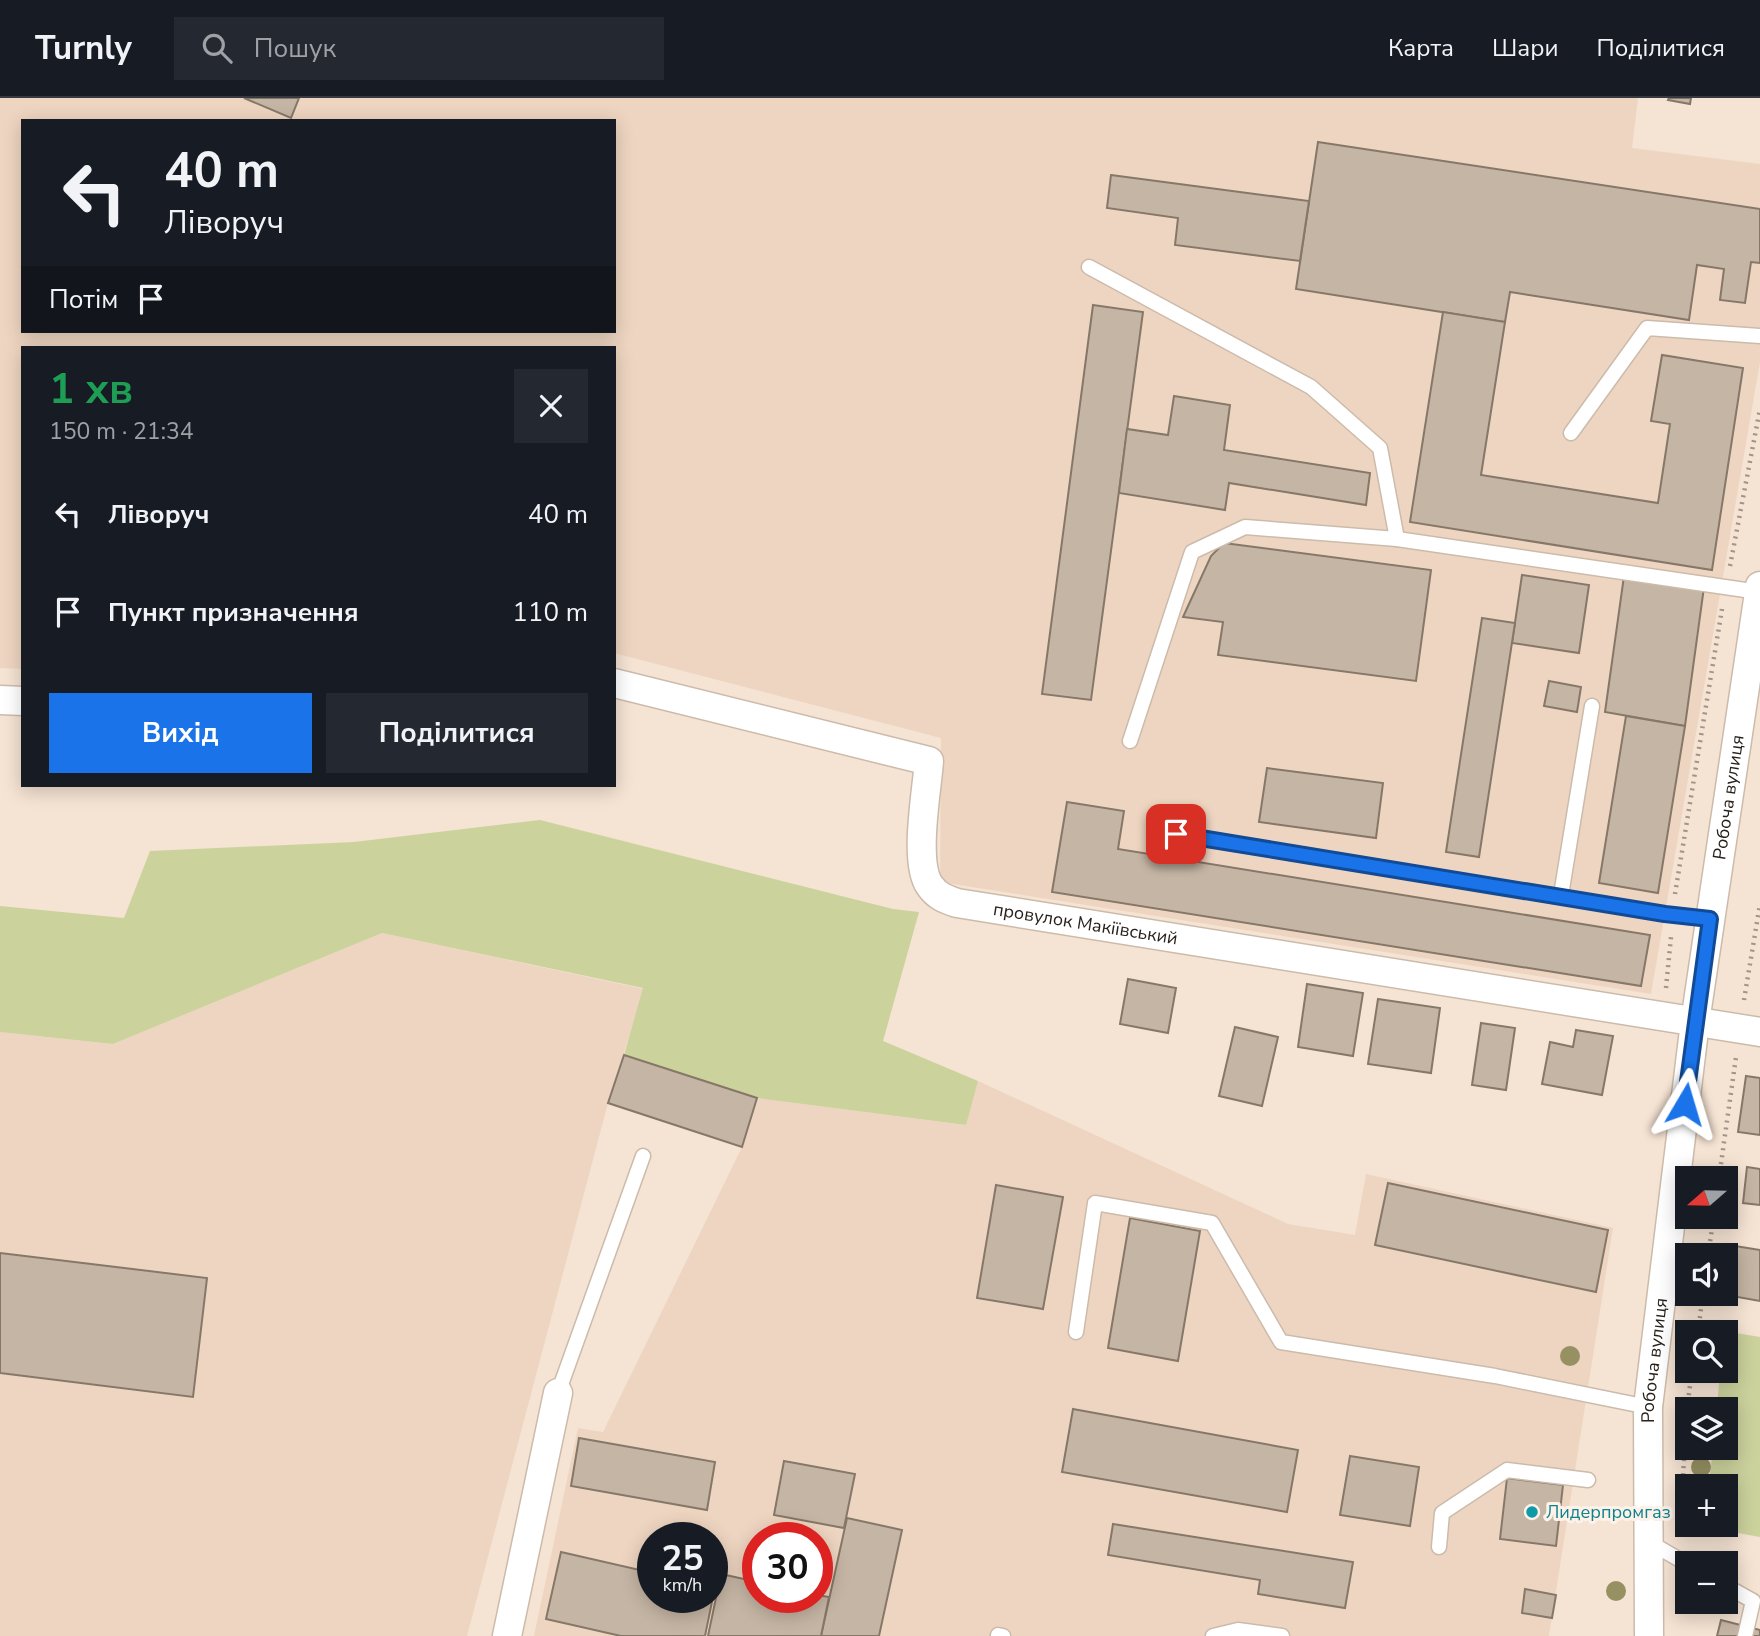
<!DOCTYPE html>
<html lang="uk">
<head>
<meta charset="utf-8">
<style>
	:root { --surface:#171b24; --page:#242831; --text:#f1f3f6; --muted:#9ea1a6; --line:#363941; --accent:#1a73e8 }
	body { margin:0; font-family:"Nunito Sans",sans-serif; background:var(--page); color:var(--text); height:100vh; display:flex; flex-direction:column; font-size:26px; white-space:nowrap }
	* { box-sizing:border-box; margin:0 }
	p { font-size:23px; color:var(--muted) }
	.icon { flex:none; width:38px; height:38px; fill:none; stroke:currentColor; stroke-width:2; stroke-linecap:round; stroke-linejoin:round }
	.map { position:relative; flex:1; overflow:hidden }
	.side { position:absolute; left:21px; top:248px; width:595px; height:441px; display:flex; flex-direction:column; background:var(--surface); border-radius:0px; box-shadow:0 4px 18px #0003 }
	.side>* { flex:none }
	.banner { position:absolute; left:21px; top:21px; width:595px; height:214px; border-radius:0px; box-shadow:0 4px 18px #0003; background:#171b24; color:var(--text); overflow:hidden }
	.needle { width:46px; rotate:250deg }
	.tools { position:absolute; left:1675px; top:1068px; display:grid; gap:14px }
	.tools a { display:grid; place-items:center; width:63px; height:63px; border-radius:0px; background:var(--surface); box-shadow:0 4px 18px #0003; font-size:35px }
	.speed { position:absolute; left:637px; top:1424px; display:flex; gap:14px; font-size:35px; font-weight:700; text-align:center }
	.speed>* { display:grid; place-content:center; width:91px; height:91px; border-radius:50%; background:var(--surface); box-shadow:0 4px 18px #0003; line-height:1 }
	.speed small { font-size:18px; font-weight:400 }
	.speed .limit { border:10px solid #d22; background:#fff; color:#111 }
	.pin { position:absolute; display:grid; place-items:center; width:60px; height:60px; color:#fff; margin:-30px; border-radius:14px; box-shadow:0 4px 10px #0006 }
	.me { position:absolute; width:77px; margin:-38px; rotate:7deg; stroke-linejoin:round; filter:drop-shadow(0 0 5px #0008) }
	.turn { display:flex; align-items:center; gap:24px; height:147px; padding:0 28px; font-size:32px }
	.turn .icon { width:91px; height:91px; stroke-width:2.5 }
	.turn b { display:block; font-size:49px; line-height:60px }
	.then { display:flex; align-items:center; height:66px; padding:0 28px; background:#0003; gap:14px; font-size:26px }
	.round { display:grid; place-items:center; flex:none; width:74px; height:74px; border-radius:0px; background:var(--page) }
	.head { display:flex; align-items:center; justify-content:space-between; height:119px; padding:0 28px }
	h1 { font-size:42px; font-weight:700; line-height:52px; color:#1e9e55 }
	.button { display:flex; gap:14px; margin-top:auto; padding:14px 28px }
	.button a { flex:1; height:80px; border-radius:0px; background:var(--accent); color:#fff; font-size:28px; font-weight:700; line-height:80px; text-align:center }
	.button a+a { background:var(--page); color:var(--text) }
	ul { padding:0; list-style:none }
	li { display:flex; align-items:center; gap:21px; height:98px; padding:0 28px }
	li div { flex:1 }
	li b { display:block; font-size:26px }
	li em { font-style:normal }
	header { display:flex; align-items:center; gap:42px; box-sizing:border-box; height:98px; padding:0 35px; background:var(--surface); border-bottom:2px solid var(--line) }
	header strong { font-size:33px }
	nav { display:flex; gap:38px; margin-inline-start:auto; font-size:24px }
	.search { width:490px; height:63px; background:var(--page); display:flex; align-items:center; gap:18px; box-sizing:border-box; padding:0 24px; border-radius:0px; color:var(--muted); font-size:26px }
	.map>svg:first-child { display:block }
	.built { fill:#eed5c1; fill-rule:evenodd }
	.green { fill:#cbd29c }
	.building { fill:#c5b5a4; stroke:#867868; stroke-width:2 }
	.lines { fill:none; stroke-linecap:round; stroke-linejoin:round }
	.service-casing { stroke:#ccbbab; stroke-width:17 }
	.minor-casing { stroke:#ccbbab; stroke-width:31 }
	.path { stroke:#a29488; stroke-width:4.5; stroke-dasharray:2 5; stroke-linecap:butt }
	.service { stroke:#fff; stroke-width:14 }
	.minor { stroke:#fff; stroke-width:28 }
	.tree { fill:#969062 }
	.route-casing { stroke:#114b97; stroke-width:18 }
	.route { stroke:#1a73e8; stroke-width:12 }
	.culture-dot { fill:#0f9aa8; stroke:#fdf1e8; stroke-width:2.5 }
	.labels { text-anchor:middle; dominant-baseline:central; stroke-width:6; stroke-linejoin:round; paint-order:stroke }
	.street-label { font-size:18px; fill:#29221c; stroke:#fdf1e8 }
	.culture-label { font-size:18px; fill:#0d838f; stroke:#fdf1e8; text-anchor:start }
</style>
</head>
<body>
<header>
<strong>Turnly</strong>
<div class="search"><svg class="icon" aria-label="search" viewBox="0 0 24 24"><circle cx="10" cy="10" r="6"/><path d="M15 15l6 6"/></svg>Пошук</div>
<nav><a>Карта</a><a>Шари</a><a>Поділитися</a></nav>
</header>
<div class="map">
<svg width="1760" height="1538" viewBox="0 0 1760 1538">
	<rect width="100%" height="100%" fill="#f5e3d3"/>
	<g class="built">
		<path d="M 0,0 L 1638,0 L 1632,50 L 1760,66 L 1760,264 L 1651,896 L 940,784 L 941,640 L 614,555 L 614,250 L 23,250 L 23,571 L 0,570 ZM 23,23 L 614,23 L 614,233 L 23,233 Z"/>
		<path d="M 382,835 L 644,891 L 608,1005 L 467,1538 L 0,1538 L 0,934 L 113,946 Z"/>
		<path d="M 978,983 L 1288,1126 L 1355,1137 L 1366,1076 L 1613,1130 L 1549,1538 L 534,1538 L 578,1330 L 603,1334 L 742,1049 L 757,1000 L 965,1027 ZM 653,1440 L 712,1440 L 712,1500 L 653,1500 ZM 758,1440 L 817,1440 L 817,1500 L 758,1500 Z"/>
	</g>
	<g class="green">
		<path d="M 540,722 L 893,811 L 919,814 L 883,943 L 978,983 L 966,1027 L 757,1000 L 624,957 L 643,890 L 382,835 L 113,946 L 0,934 L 0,808 L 124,820 L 150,753 L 354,744 Z"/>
		<path d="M 1724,1233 L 1760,1239 L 1760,1439 L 1705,1429 L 1726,1426 L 1726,1388 L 1709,1388 L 1713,1349 L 1726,1349 L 1726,1311 L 1717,1311 L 1720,1272 L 1726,1272 Z"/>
	</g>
	<g class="building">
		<path d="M 244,0 L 299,0 L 291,20 Z"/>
		<path d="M 1669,0 L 1691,0 L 1690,6 L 1668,2 Z"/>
		<path d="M 1318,44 L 1760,111 L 1760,165 L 1751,164 L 1745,205 L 1720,202 L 1724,171 L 1697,167 L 1689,222 L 1510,194 L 1505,224 L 1296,191 Z"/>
		<path d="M 1111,77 L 1309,103 L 1300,163 L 1175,147 L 1178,120 L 1107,110 Z"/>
		<path d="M 1093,207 L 1143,214 L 1091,602 L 1042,596 Z"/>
		<path d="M 1443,214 L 1505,224 L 1481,377 L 1658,405 L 1670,326 L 1651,323 L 1662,257 L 1743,270 L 1712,472 L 1410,424 Z"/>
		<path d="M 1174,298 L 1230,307 L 1224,352 L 1370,375 L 1366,407 L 1229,385 L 1225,412 L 1119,395 L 1127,331 L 1168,337 Z"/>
		<path d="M 1224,445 L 1431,472 L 1416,583 L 1218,557 L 1223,524 L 1183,519 L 1211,458 Z"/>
		<path d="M 1522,477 L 1589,487 L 1579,555 L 1512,545 Z"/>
		<path d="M 1624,478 L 1704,489 L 1685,628 L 1605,614 Z"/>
		<path d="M 1482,520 L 1515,525 L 1479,759 L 1446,754 Z"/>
		<path d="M 1549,583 L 1581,589 L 1577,614 L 1544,608 Z"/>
		<path d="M 1626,618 L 1685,628 L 1658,795 L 1599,785 Z"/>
		<path d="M 1267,670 L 1383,685 L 1376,740 L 1259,724 Z"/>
		<path d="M 1067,704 L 1124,713 L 1118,751 L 1650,837 L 1641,888 L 1052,794 Z"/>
		<path d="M 1128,881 L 1176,890 L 1168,935 L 1120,926 Z"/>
		<path d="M 1307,886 L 1363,895 L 1353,958 L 1298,949 Z"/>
		<path d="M 1378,901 L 1440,910 L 1431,975 L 1368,966 Z"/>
		<path d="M 1481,925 L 1515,930 L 1506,992 L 1472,987 Z"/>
		<path d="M 1235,929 L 1278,939 L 1262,1008 L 1219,998 Z"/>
		<path d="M 1576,932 L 1613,938 L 1602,997 L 1542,986 L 1550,944 L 1573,949 Z"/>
		<path d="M 624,957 L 757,1000 L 742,1049 L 608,1005 Z"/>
		<path d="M 1746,978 L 1760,980 L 1760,1037 L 1738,1034 Z"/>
		<path d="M 1747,1069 L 1760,1071 L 1760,1107 L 1743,1105 Z"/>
		<path d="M 1388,1085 L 1608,1132 L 1596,1194 L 1375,1147 Z"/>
		<path d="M 996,1087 L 1063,1099 L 1043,1211 L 977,1200 Z"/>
		<path d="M 1130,1120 L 1200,1133 L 1178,1263 L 1108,1250 Z"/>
		<path d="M 1729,1147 L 1760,1152 L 1760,1203 L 1721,1196 L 1726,1195 Z"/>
		<path d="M 0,1155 L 207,1180 L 193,1299 L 0,1275 Z"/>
		<path d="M 1073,1311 L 1298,1352 L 1287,1414 L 1062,1374 Z"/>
		<path d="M 579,1340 L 715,1364 L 707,1412 L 571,1388 Z"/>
		<path d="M 1350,1358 L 1419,1369 L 1410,1428 L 1340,1417 Z"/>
		<path d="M 784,1363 L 855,1376 L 844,1430 L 774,1417 Z"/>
		<path d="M 1507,1380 L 1563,1387 L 1556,1448 L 1500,1441 Z"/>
		<path d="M 847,1420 L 902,1432 L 879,1538 L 821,1538 Z"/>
		<path d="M 1113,1426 L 1353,1464 L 1345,1510 L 1258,1496 L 1260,1482 L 1108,1457 Z"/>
		<path d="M 561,1454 L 653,1475 L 653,1500 L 712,1500 L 712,1488 L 715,1489 L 705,1538 L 621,1538 L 546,1521 Z"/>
		<path d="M 721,1476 L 758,1484 L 758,1500 L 817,1500 L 817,1497 L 829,1499 L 821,1538 L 708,1538 Z"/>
		<path d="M 1525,1491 L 1556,1497 L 1552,1520 L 1522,1515 Z"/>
		<path d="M 1721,1522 L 1760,1532 L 1760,1538 L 1717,1538 Z"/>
	</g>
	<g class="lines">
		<g class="service-casing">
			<g id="service">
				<path d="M 1089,169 L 1311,289 L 1380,350 L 1397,441"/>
				<path d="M 1571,335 L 1647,230 L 1760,238"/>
				<path d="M 1130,643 L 1192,454 L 1245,429 L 1397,441 L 1759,494"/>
				<path d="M 1176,736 L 1665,816 L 1710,821"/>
				<path d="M 1561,797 L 1592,608"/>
				<path d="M 1076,1234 L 1095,1105 L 1212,1125 L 1281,1244 L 1495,1278 L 1648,1309"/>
				<path d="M 558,1295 L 643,1058"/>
				<path d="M 1649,1444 L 1687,1466"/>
				<path d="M 1439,1449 L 1442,1415 L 1507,1372 L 1588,1382"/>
				<path d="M 1726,1488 L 1753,1503 L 1745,1538"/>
				<path d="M 998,1537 L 1003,1538"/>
				<path d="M 1213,1538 L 1238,1532 L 1282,1538"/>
			</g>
		</g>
		<g class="minor-casing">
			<g id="minor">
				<path id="s1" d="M 614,585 L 929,663 C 927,692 913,765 930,788 C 937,798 945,801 957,805 L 1760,934"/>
				<path d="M 0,602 L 23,603"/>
				<path d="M 507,1538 L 558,1295"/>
				<path id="s2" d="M 1649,1538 L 1648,1309 L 1695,924 L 1760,488"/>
			</g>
		</g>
		<g class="path">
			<path d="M 1730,468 L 1760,311"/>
			<path d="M 1675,796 L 1722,511"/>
			<path d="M 1666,890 L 1671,839"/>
			<path d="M 1744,902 L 1760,806"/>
			<path d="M 1719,1080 L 1736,959"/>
			<path d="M 1708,1157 L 1714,1118"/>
			<path d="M 1698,1234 L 1703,1195"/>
			<path d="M 1687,1311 L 1692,1272"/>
			<path d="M 1681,1412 L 1687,1311"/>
		</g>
		<use href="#service" class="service"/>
		<use href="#minor" class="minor"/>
	</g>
	<g class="tree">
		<circle cx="1570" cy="1258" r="10"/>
		<circle cx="1701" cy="1369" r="10"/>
		<circle cx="1616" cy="1493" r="10"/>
	</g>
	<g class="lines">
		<g class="route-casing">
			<path id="route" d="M 1176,736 L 1665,816 L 1710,821 L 1685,1006"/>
		</g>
		<use href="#route" class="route"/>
	</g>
	<circle class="culture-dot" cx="1532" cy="1414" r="7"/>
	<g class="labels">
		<g class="street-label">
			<text stroke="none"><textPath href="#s2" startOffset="844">Робоча вулиця</textPath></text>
			<text stroke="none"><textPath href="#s1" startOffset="614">провулок Макіївський</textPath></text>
			<text stroke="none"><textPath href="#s2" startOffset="276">Робоча вулиця</textPath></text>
		</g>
		<g class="culture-label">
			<text x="1546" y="1414">Лидерпромгаз</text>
		</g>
	</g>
</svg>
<div class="tools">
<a><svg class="needle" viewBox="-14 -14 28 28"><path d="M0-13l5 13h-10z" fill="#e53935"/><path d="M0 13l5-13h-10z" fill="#9ea1a6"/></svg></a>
<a><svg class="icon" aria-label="sound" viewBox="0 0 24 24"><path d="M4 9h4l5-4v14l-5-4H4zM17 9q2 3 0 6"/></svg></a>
<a><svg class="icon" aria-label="search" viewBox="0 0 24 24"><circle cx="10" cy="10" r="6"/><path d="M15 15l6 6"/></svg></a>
<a><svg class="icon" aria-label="layers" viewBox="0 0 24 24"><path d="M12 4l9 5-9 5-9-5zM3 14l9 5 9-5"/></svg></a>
<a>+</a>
<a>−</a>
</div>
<div class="speed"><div>25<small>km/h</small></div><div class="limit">30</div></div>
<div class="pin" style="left:1176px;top:736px;background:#d93025"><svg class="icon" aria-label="arrive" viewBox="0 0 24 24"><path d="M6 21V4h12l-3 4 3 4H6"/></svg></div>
<svg class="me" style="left:1685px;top:1006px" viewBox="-20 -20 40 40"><path d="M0-17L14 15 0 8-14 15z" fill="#1a73e8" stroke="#fff" stroke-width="4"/></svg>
<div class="banner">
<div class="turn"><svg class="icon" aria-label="left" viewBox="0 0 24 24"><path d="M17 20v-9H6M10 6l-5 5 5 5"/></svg><div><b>40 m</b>Ліворуч</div></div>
<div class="then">Потім<svg class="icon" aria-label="arrive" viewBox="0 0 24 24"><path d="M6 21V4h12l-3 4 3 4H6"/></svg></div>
</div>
<section class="side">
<div class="head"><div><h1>1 хв</h1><p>150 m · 21:34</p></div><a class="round"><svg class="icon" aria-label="close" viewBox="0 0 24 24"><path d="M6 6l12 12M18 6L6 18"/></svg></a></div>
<ul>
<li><svg class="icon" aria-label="left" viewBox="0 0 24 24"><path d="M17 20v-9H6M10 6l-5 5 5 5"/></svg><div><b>Ліворуч</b></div><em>40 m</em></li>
<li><svg class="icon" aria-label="arrive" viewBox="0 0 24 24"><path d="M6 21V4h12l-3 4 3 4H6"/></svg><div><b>Пункт призначення</b></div><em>110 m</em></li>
</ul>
<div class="button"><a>Вихід</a><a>Поділитися</a></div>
</section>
</div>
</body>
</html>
